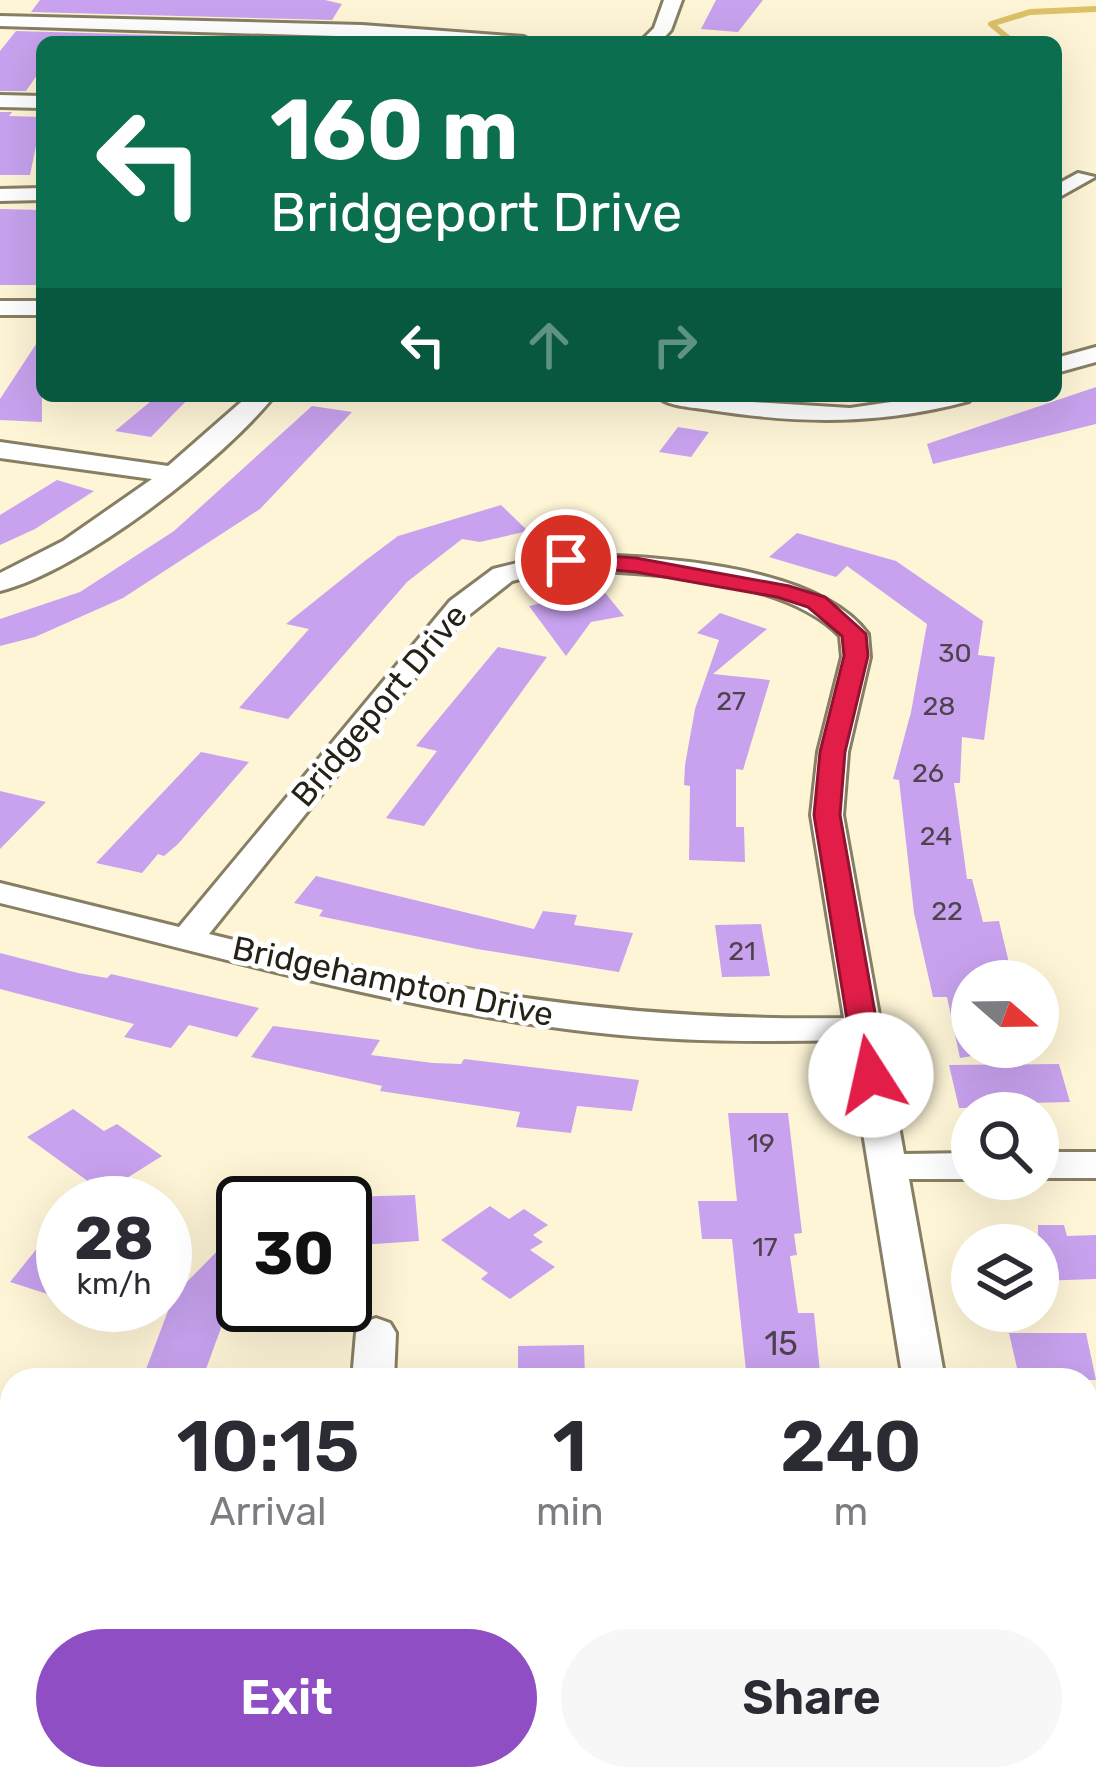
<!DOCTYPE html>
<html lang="en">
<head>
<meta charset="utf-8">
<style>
	:root { --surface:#fff; --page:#f7f7f7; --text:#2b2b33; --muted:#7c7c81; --accent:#8f4ec3 }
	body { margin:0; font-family:Rubik,sans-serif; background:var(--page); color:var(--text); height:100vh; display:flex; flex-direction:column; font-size:45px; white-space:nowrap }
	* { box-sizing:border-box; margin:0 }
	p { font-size:39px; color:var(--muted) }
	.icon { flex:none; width:66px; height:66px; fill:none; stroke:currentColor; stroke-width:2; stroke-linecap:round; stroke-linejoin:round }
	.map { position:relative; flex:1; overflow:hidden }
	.drawer { position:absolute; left:0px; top:1368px; width:1098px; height:423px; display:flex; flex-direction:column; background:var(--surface); border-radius:36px 36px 0 0; box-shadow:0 12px 48px #0002 }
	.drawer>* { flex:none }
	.banner { position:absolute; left:36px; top:36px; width:1026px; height:366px; border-radius:18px; box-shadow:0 12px 48px #0002; background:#0b6e4f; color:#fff; overflow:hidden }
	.needle { width:78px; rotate:110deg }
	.fabs { position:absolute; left:951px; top:960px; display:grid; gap:24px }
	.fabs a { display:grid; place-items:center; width:108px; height:108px; border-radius:50%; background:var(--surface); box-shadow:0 12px 48px #0002; font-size:60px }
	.speed { position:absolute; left:36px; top:1176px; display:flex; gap:24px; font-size:60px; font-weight:700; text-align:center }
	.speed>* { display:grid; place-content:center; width:156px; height:156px; border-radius:50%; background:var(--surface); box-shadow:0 12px 48px #0002; line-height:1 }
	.speed small { font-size:30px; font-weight:400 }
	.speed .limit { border:6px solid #111; border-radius:18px; background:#fff; color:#111 }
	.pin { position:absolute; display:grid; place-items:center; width:102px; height:102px; color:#fff; margin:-51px; border:6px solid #fff; border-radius:50%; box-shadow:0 3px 12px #0007 }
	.me { position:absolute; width:132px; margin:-66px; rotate:350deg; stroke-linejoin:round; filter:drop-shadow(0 0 9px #0008) }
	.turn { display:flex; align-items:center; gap:42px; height:252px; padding:0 36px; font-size:54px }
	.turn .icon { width:156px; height:156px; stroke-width:2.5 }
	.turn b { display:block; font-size:84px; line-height:102px }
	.lanes { display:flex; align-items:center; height:114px; padding:0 36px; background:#0003; justify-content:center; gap:60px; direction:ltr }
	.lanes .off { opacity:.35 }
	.eta { display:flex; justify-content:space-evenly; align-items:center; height:204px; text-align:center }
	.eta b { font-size:72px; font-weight:600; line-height:84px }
	.button { display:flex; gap:24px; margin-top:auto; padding:24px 36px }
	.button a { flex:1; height:138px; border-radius:72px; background:var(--accent); color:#fff; font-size:48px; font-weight:600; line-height:138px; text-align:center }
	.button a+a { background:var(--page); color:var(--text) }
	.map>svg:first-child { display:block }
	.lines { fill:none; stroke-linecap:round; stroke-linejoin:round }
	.stream { stroke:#dcc169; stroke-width:6 }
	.building { fill:#c8a2ee }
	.minor-casing { stroke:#877f64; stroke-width:6 }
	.minor { fill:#fff; fill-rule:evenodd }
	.route { fill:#e11d48; stroke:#92132f; stroke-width:3 }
	.labels { text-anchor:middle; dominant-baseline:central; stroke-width:10; stroke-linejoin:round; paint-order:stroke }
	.number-label { font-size:27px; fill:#4e424d }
	.street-label { font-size:33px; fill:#262217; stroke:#fff }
	.near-number-label { font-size:33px; fill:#4e424d }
</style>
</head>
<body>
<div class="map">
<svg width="1096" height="1789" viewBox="0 0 1096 1789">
	<rect width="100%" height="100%" fill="#fef5d7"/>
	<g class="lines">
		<path class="stream" d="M 1013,42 L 991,24 L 1030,12 L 1096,9"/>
	</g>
	<g class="building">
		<path d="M 40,0 L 325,0 L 342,4 L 332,20 L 31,12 Z"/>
		<path d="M 716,0 L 763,0 L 738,32 L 701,29 Z"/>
		<path d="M 16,31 L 320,40 L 42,42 L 42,68 L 26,91 L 0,91 L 0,51 Z"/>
		<path d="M 0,112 L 12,112 L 9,116 L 42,117 L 30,175 L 0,175 Z"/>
		<path d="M 0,209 L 42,210 L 42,285 L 0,285 Z"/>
		<path d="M 42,335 L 42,422 L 0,420 L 0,399 Z"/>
		<path d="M 1096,387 L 1096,424 L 933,464 L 927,444 Z"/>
		<path d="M 157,396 L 191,396 L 151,437 L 115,431 Z"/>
		<path d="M 312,406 L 352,412 L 260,509 L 123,598 L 35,637 L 0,646 L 0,619 L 80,592 L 174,531 Z"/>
		<path d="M 678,427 L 709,432 L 691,457 L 659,452 Z"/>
		<path d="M 57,480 L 94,491 L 35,529 L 0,545 L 0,515 Z"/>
		<path d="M 501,505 L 528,531 L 480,542 L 462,539 L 407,582 L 288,719 L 239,708 L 309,629 L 286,624 L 366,560 L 398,536 Z"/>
		<path d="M 797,533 L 896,561 L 983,621 L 978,655 L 995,657 L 984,740 L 962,737 L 960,783 L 954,783 L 967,879 L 972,879 L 983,922 L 999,921 L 1013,980 L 972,981 L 972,1056 L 960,1058 L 947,997 L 933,997 L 914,913 L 899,780 L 893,779 L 911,712 L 927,624 L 847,566 L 836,577 L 769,557 Z"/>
		<path d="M 602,589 L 624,616 L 591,622 L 566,656 L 529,606 Z"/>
		<path d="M 720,613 L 767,629 L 713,674 L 770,680 L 743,770 L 736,769 L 736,827 L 744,827 L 745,862 L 689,860 L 690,786 L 684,785 L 685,765 L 695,709 L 719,640 L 697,633 Z"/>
		<path d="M 498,647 L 547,657 L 424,826 L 386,818 L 437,751 L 416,746 Z"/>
		<path d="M 201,752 L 249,762 L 178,844 L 164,856 L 158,854 L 142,873 L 96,863 Z"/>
		<path d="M 0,791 L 46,802 L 0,849 Z"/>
		<path d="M 316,876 L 534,929 L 543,911 L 577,915 L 574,925 L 633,933 L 619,972 L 477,949 L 319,916 L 323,910 L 294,903 Z"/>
		<path d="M 761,924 L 770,976 L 722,977 L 715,925 Z"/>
		<path d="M 0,953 L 78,973 L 107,978 L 111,974 L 259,1008 L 237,1037 L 189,1025 L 171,1048 L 124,1037 L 134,1024 L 0,989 Z"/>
		<path d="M 273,1026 L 380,1040 L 371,1055 L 433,1063 L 461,1064 L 464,1059 L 639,1080 L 632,1111 L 577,1106 L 571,1133 L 516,1127 L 520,1112 L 380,1091 L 382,1086 L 251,1057 Z"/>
		<path d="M 1059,1064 L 1070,1102 L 1027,1103 L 1029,1107 L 959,1108 L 949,1065 Z"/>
		<path d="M 73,1109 L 104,1131 L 117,1124 L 162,1156 L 111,1188 L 96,1178 L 89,1182 L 27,1137 Z"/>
		<path d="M 728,1113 L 788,1113 L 802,1233 L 794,1234 L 797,1255 L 790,1256 L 798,1313 L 814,1313 L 820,1372 L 806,1372 L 807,1380 L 747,1380 L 732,1239 L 702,1239 L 698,1201 L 737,1201 Z"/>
		<path d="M 415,1195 L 419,1241 L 345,1246 L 345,1197 Z"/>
		<path d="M 490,1206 L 509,1219 L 524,1209 L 548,1225 L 533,1235 L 543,1242 L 530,1250 L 555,1267 L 510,1299 L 481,1279 L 488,1273 L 441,1240 Z"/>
		<path d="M 63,1216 L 63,1299 L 10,1282 Z"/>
		<path d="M 243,1225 L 243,1299 L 225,1317 L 202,1380 L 142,1380 L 174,1295 Z"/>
		<path d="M 1038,1225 L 1064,1225 L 1067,1236 L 1096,1235 L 1096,1279 L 1038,1281 Z"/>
		<path d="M 1009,1333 L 1086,1333 L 1096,1380 L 1027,1380 L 1024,1369 L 1017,1368 Z"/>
		<path d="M 584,1345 L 585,1380 L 518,1380 L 518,1346 Z"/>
	</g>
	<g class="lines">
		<g class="minor-casing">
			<g id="minor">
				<path d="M 664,0 L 682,0 L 671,30 L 660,42 L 640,42 L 654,28 Z"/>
				<path d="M 0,16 L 362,25 L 524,37 L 533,42 L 0,26 Z"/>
				<path d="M 0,95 L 42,96 L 42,108 L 0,107 Z"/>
				<path d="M 1078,173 L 1095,177 L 1056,199 L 1056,185 Z"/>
				<path d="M 42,188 L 42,200 L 0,201 L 0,189 Z"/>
				<rect x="0" y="301" width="42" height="14"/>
				<path d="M 1096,347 L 1096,362 L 1056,373 L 1056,358 Z"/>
				<path d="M 248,396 L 274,396 C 223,460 81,571 0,591 L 0,573 L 63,541 L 152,479 L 0,458 L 0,442 L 168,466 Z"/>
				<path d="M 657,396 L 850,408 L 932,396 L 972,396 L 969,401 C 880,425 800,424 710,410 C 692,407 669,407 657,396 Z"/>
				<path d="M 554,554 C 640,555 814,561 868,634 L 870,657 L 848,752 L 843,815 L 904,1154 L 972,1153 L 972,1179 L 909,1179 L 945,1380 L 903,1380 L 848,1040 C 762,1042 676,1042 591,1032 C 391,1009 196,950 0,903 L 0,883 L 179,927 L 450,601 L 493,569 ZM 554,570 C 634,571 782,575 840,636 L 842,657 L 818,752 L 811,815 L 844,1018 C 617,1022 429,988 209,934 L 460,622 L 512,581 Z"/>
				<rect x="1038" y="1152" width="58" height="26"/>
				<path d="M 376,1318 L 390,1323 L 396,1333 L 394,1380 L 352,1380 L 356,1333 L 362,1323 Z"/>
				<path d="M 0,1617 L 12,1621 L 12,1659 L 0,1655 Z"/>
				<path d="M 326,1779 L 375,1779 L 370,1789 L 322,1789 Z"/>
				<rect x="961" y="1779" width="48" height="10"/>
			</g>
		</g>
		<use href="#minor" class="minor"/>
	</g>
	<path class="route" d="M 566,553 L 636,558 L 789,586 L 825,597 L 866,634 L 868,656 L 845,752 L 840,815 L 886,1075 L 882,1082 L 871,1085 L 856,1075 L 814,815 L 820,752 L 844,656 L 842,636 L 808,607 L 777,597 L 636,572 L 558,565 L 555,560 Z"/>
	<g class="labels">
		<g class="number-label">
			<text x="955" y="653">30</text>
			<text x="731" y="701">27</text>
			<text x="939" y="706">28</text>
			<text x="928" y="773">26</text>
			<text x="936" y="836">24</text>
			<text x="947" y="911">22</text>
			<text x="742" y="951">21</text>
			<text x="761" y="1143">19</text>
			<text x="765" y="1247">17</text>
		</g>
		<g class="street-label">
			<text transform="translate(379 705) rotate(-50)">Bridgeport Drive</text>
			<text transform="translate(393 981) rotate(12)">Bridgehampton Drive</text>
		</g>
		<g class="near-number-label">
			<text x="781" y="1343">15</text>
		</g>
	</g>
</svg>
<div class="fabs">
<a><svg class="needle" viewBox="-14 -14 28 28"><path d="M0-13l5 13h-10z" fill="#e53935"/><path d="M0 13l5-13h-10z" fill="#7c7c81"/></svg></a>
<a><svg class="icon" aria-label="search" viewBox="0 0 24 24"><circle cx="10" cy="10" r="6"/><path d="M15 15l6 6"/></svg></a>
<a><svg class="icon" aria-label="layers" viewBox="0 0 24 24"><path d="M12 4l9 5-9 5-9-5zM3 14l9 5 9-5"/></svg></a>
</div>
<div class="speed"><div>28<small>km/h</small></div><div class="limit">30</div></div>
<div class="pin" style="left:566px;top:560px;background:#d93025"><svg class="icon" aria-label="arrive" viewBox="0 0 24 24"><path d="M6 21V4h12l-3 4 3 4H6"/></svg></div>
<svg class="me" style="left:871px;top:1075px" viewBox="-20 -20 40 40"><circle r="19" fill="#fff"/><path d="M0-13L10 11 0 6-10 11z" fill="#e11d48"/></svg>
<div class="banner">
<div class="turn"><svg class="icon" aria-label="left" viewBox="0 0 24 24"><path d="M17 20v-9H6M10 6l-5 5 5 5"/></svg><div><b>160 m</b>Bridgeport Drive</div></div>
<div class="lanes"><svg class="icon" aria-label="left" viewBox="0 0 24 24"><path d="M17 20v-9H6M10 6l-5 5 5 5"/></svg><svg class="icon off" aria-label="ahead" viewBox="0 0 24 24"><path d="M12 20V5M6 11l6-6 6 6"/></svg><svg class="icon off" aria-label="right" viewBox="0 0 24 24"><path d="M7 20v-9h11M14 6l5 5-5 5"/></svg></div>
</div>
<section class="drawer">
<div class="eta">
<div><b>10:15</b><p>Arrival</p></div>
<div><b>1</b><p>min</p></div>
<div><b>240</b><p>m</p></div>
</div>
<div class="button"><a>Exit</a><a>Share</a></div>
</section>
</div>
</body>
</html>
